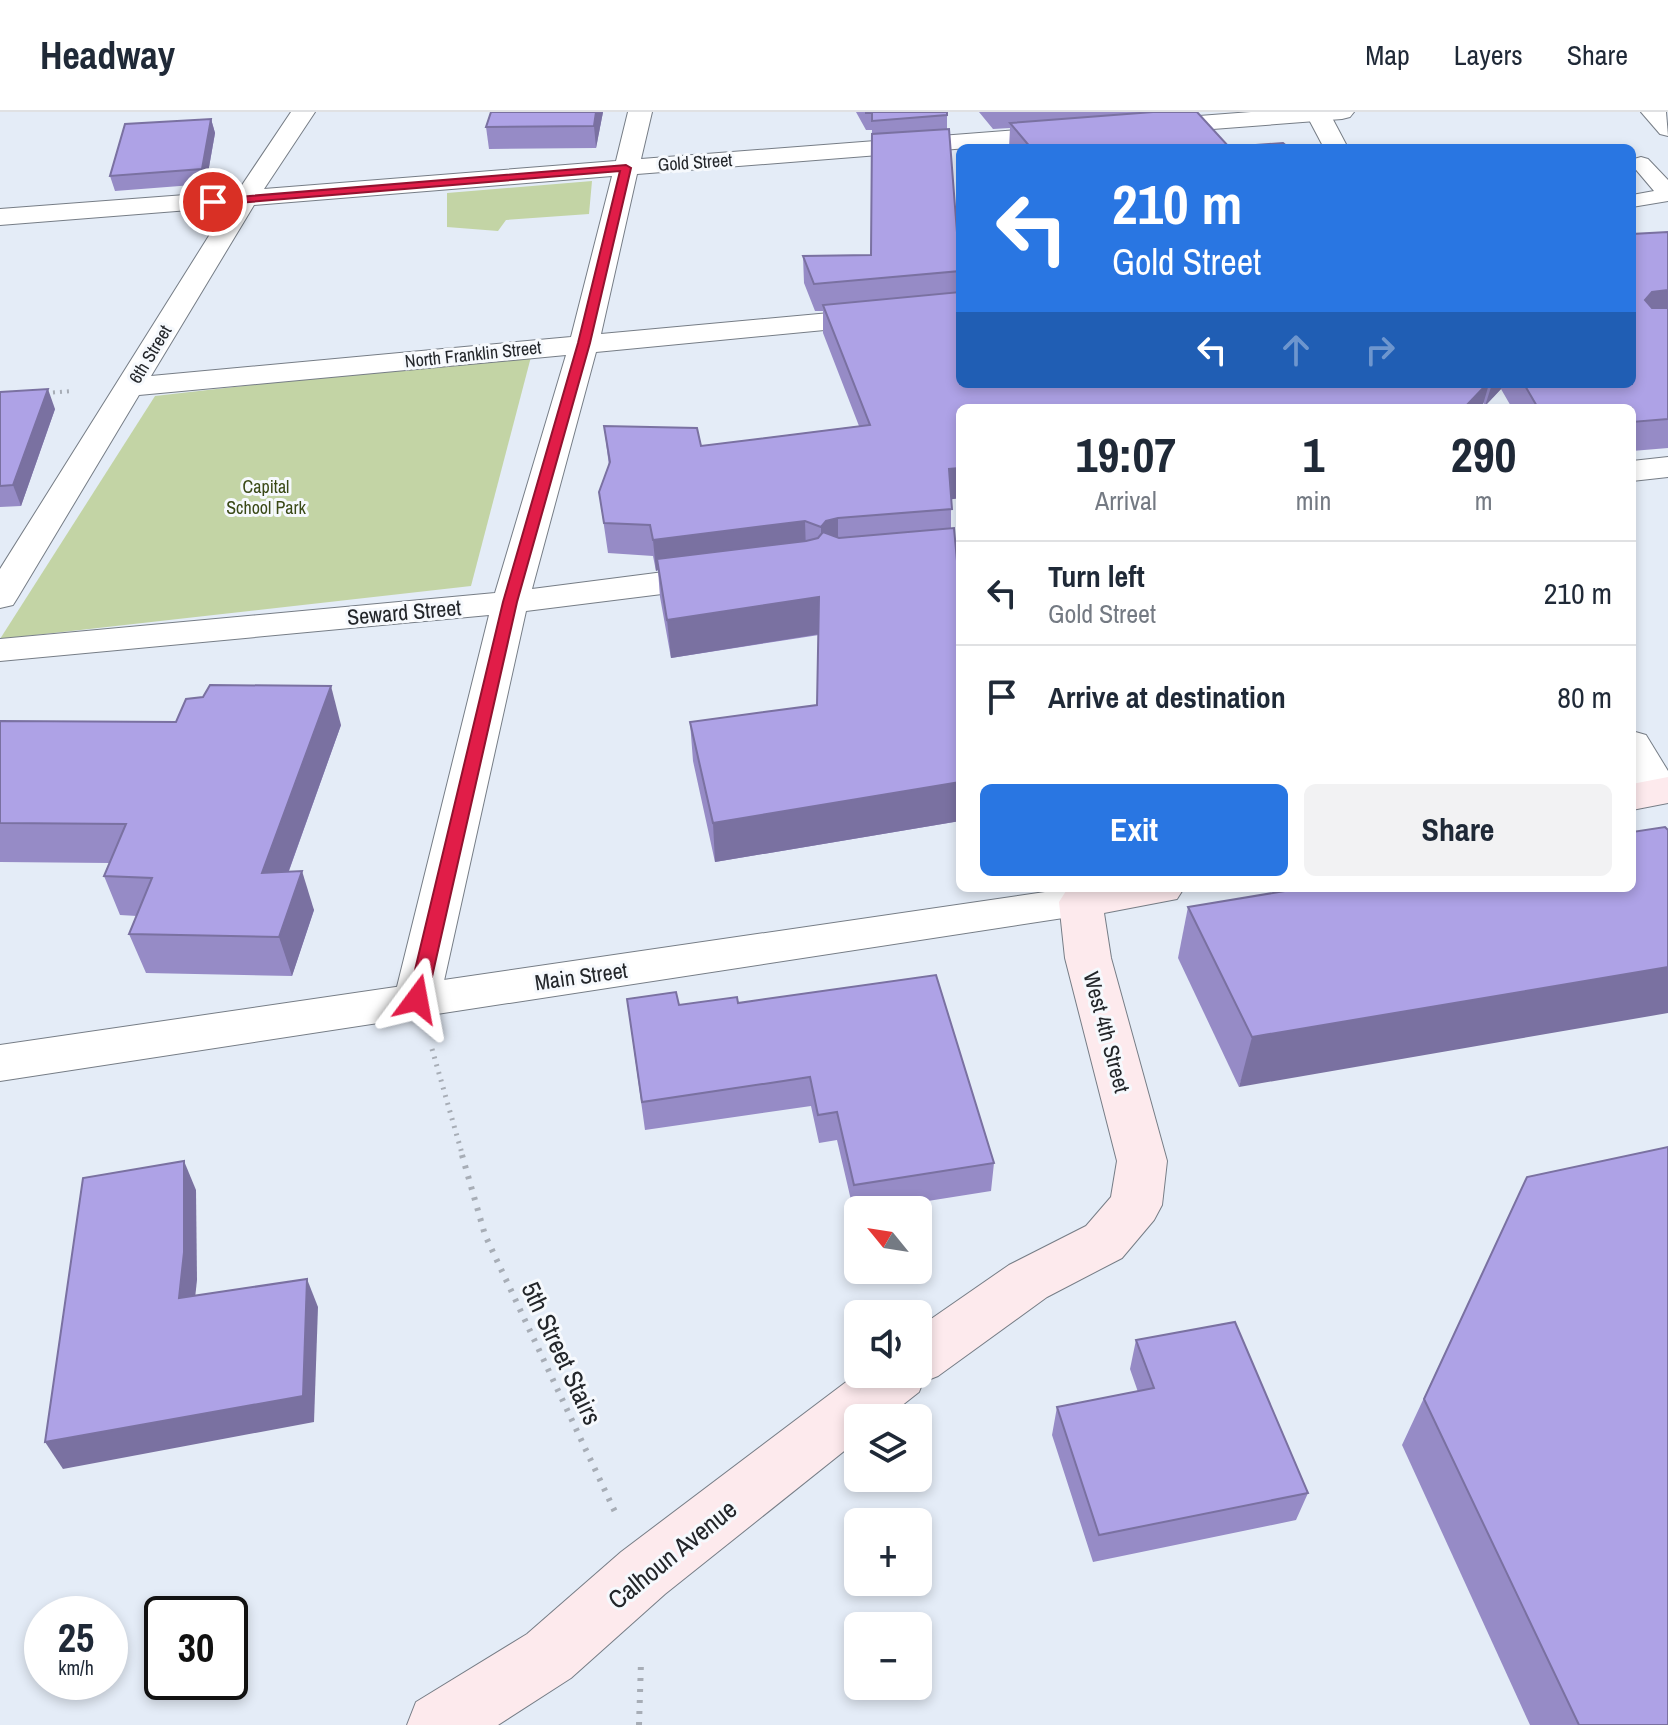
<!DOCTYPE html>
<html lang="en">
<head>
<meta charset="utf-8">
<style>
	:root { --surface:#fff; --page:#f2f2f3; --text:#1f2937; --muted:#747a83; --line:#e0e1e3; --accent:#2976e2 }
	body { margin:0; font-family:"Archivo Narrow",sans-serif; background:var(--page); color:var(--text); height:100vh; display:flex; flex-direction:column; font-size:30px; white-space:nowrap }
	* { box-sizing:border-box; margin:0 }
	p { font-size:26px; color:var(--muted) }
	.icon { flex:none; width:44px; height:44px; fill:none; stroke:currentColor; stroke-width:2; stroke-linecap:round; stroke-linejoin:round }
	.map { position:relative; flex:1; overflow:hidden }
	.sheet { position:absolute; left:956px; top:292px; width:680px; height:488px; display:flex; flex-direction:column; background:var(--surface); border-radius:12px; box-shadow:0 4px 12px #0003 }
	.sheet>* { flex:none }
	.guide { position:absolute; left:956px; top:32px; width:680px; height:244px; border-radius:12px; box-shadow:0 4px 12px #0003; background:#2976e2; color:#fff; overflow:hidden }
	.needle { width:52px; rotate:300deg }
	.controls { position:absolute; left:844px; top:1084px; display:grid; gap:16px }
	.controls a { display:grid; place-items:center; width:88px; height:88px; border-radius:12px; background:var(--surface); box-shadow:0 4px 12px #0003; font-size:40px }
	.speed { position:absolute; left:24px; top:1484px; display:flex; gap:16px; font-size:40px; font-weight:700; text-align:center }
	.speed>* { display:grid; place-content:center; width:104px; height:104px; border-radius:50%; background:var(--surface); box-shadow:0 4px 12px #0003; line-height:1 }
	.speed small { font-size:20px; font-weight:400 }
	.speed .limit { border:4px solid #111; border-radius:12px; background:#fff; color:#111 }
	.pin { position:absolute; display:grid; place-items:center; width:68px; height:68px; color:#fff; margin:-34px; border:4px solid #fff; border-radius:50%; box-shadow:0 2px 8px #0007 }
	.me { position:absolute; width:88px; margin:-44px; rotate:13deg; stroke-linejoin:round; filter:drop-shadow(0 0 6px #0008) }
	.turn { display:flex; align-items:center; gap:28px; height:168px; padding:0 24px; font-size:36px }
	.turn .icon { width:104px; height:104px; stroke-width:2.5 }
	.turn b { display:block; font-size:56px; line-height:68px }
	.lanes { display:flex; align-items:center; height:76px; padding:0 24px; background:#0003; justify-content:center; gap:40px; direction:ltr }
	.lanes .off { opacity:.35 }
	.eta { display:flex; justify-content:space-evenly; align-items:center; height:136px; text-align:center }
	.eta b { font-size:48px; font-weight:700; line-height:56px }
	.primary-button { display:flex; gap:16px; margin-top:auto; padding:16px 24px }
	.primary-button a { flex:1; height:92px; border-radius:12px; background:var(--accent); color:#fff; font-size:32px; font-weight:700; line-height:92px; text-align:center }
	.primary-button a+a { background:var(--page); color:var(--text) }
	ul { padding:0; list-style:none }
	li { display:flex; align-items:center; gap:24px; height:104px; padding:0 24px; border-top:2px solid var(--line) }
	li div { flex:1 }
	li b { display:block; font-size:30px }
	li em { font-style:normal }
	header { display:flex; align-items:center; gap:48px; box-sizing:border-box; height:112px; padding:0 40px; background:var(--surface); border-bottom:2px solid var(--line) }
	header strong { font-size:38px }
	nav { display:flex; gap:44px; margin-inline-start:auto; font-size:28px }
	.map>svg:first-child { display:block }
	.green { fill:#c3d4a5 }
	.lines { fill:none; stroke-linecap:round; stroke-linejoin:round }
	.service-casing { stroke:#767d86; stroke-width:2 }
	.minor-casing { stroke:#767d86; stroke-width:2 }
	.tertiary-casing { stroke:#767d86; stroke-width:2 }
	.secondary-casing { stroke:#767d86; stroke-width:2 }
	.path-far2 { stroke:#a7adb6; stroke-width:4; stroke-dasharray:2 5; stroke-linecap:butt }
	.path-far1 { stroke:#a7adb6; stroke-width:5; stroke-dasharray:2 6; stroke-linecap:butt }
	.path { stroke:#a7adb6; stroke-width:6; stroke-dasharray:3 8; stroke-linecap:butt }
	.service { fill:#fff; fill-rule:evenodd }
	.minor { fill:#fff; fill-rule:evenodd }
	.tertiary { fill:#fff; fill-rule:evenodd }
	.secondary { fill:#fdeaed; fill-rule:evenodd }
	.wall { fill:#968bc6 }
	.shaded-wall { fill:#7a71a1 }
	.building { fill:#aea2e6; stroke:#7a71a1; stroke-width:2 }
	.route { fill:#e11d48; stroke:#92132f; stroke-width:2 }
	.labels { text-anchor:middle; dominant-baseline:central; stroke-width:6; stroke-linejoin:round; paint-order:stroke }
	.far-street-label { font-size:18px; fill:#23262a; stroke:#f6f9fd }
	.far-park-label { font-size:18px; fill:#3a4916; stroke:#f6f9fd }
	.street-label { font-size:22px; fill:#23262a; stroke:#f6f9fd }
	.near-street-label { font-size:26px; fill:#23262a; stroke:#f6f9fd }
</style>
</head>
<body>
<header>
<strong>Headway</strong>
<nav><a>Map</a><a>Layers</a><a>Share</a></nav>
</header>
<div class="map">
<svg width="1668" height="1613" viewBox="0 0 1668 1613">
	<rect width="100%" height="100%" fill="#e4ecf7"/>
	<g class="green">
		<path d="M 592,69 L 589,102 L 506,108 L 498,119 L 447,115 L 447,81 Z"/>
		<path d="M 532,241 L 471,474 L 0,527 L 155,284 Z"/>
	</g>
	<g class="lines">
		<g class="service-casing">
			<path id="service" d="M 1641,45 L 1648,47 L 1668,68 L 1668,89 L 1632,95 L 1632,83 L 1654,79 L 1632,53 L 1634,47 Z"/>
		</g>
		<g class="minor-casing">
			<g id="minor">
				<path d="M 291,0 L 315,0 L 264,77 L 616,49 L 628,0 L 652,0 L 641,47 L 1070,14 L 1078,16 L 1082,21 L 1078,26 L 1070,28 L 637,62 L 601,222 L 960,189 L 960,205 L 596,240 L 532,477 L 718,453 L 730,457 L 736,464 L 730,471 L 718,475 L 526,499 L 440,887 L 433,899 L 417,904 L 401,899 L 394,887 L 489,503 L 0,549 L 0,527 L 495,481 L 566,243 L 139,283 L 18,485 L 13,493 L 0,496 L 0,457 L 227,95 L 0,113 L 0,97 L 238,79 ZM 612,64 L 571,225 L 151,264 L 254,93 Z"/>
				<path d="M 1251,0 L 1354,0 L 1350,5 L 1342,7 L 1147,22 L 1139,20 L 1135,15 L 1139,10 L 1147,8 Z"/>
				<path d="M 1641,0 L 1666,0 L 1668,24 L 1660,22 Z"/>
				<path d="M 1668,345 L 1668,365 L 1632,369 L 1632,349 Z"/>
			</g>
		</g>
		<g class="tertiary-casing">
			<g id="tertiary">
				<path d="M 1305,0 L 1329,0 L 1348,36 L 1324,36 Z"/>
				<path d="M 1632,619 L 1646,623 L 1668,659 L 1668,690 L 1660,692 L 1646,688 L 1632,666 Z"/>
				<path d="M 1072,776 L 1096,779 L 1103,790 L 1096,801 L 0,969 L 0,933 Z"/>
			</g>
		</g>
		<g class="secondary-casing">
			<g id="secondary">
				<path d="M 1668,665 L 1668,691 L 1632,698 L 1632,672 Z"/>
				<path d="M 1077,776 L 1184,776 L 1177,787 L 1104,801 L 1111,846 L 1167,1049 L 1162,1093 L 1154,1108 L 1122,1146 L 1047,1185 L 938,1264 L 923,1270 L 919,1280 L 886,1306 L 858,1306 L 858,1328 L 665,1482 L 571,1566 L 498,1613 L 407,1613 L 416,1590 L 527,1522 L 621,1440 L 858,1261 L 918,1262 L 918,1216 L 1009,1153 L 1086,1114 L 1111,1085 L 1117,1049 L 1065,846 L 1059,790 L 1066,779 Z"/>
			</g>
		</g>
		<path class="path-far2" d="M 46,281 L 72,279"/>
		<path class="path-far1" d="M 432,937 L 463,1045"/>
		<g class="path">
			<path d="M 462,1043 L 485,1123 L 616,1402"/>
			<path d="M 639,1613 L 641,1550"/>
		</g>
		<use href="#service" class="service"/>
		<use href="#minor" class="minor"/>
		<use href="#tertiary" class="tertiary"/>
		<use href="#secondary" class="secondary"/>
	</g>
	<g class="wall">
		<path d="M 603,0 L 596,36 L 489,37 L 486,15 Z"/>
		<path d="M 856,0 L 947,0 L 947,17 L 960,159 L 959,180 L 960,272 L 1632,272 L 1668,120 L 1668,336 L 1632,339 L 1632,296 L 1512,296 L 1501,277 L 1485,294 L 1483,290 L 1482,296 L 960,296 L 960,386 L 951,387 L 951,417 L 960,482 L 960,709 L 715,750 L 693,649 L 690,610 L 817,593 L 819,523 L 671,546 L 660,485 L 658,458 L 656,459 L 653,444 L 608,441 L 599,380 L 609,354 L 604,314 L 701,334 L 859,314 L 823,221 L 823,199 L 815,199 L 804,171 L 803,144 L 871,143 L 872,18 L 866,18 Z"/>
		<path d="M 979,0 L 1197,0 L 1229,35 L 1289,36 L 1009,36 L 1010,16 L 993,17 Z"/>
		<path d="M 211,7 L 215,21 L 206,72 L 115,79 L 110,64 Z"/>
		<path d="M 0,280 L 55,297 L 21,394 L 0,395 Z"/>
		<path d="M 0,609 L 341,613 L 289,759 L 314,798 L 292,864 L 146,861 L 129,822 L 137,804 L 120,803 L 104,764 L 110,751 L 0,750 Z"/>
		<path d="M 1303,776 L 1239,975 L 1178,846 L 1188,795 Z"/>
		<path d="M 627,887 L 679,893 L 738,891 L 994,1051 L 991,1079 L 871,1098 L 858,1098 L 858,1100 L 854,1101 L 837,1028 L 819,1031 L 811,994 L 645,1018 Z"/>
		<path d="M 1527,1065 L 1668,1613 L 1530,1613 L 1402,1333 Z"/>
		<path d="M 1136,1228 L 1308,1381 L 1296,1408 L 1093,1450 L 1052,1323 L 1057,1295 L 1138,1280 L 1130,1257 Z"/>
	</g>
	<g class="shaded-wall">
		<path d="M 596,0 L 603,0 L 596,36 L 594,14 Z"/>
		<path d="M 211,7 L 215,21 L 206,72 L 202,57 Z"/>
		<path d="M 1668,178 L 1668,204 L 1642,208 L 1645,188 L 1652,180 Z"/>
		<path d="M 1487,272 L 1489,272 L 1482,296 L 1464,296 Z"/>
		<path d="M 1492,272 L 1503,272 L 1501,277 L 1485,294 Z"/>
		<path d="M 48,277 L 55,297 L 21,394 L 13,373 Z"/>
		<path d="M 960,356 L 960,386 L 947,388 L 949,357 Z"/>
		<path d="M 838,406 L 838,437 L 821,446 L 821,415 L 826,409 Z"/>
		<path d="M 805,409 L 806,440 L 657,447 L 658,458 L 656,459 L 653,428 Z"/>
		<path d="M 819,485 L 820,522 L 671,546 L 667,508 Z"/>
		<path d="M 331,574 L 341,613 L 274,800 L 262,761 Z"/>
		<path d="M 960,670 L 960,709 L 715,750 L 713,711 Z"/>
		<path d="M 302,759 L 314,798 L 292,864 L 279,825 Z"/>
		<path d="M 1668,855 L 1668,901 L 1239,975 L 1252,925 Z"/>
		<path d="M 184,1049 L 196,1078 L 197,1168 L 192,1214 L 179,1186 Z"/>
		<path d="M 307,1167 L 318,1195 L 314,1310 L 63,1357 L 45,1330 Z"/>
	</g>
	<g class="building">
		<path d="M 491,0 L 596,0 L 594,14 L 486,15 Z"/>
		<path d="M 866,0 L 947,0 L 947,3 L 872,9 L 872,1 L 866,1 Z"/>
		<path d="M 1153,0 L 1197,0 L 1229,35 L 1283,31 L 1289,36 L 1031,36 L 1010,11 Z"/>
		<path d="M 211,7 L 202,57 L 110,64 L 125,12 Z"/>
		<path d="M 949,17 L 960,159 L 814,172 L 803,144 L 871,143 L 872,22 Z"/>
		<path d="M 1668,120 L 1668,178 L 1652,180 L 1645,188 L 1652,196 L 1668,196 L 1668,307 L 1632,310 L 1632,296 L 1538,296 L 1524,272 L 1632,272 L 1632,122 Z"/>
		<path d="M 960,180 L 960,272 L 1487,272 L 1464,296 L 960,296 L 960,356 L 949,357 L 952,397 L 838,406 L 826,409 L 821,415 L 805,409 L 653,428 L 650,413 L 604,411 L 599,380 L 610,350 L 604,314 L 697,316 L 701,334 L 870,313 L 823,193 Z"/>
		<path d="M 48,277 L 13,373 L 0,374 L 0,280 Z"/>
		<path d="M 954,416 L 960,482 L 960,670 L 713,711 L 690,610 L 817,593 L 819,485 L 667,508 L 657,447 L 806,429 L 818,426 L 823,420 L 839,426 Z"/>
		<path d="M 210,573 L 331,574 L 262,761 L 302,759 L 279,825 L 129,822 L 152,766 L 104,764 L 126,712 L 0,711 L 0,609 L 176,610 L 186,587 L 203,585 Z"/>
		<path d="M 1665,715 L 1668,718 L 1668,855 L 1252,925 L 1188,795 L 1303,776 L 1632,776 L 1632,720 Z"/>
		<path d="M 936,863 L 994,1051 L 854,1073 L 837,1000 L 818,1003 L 810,965 L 642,990 L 627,887 L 676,880 L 679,893 L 737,885 L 738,891 Z"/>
		<path d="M 1668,1035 L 1668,1613 L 1579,1613 L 1424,1287 L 1527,1065 Z"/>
		<path d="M 184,1049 L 184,1140 L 179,1186 L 307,1167 L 303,1284 L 45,1330 L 83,1066 Z"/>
		<path d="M 1235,1210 L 1308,1381 L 1099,1423 L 1057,1295 L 1154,1276 L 1136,1228 Z"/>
	</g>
	<path class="route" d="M 626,53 L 631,56 L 590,231 L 517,490 L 427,887 L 417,894 L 408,887 L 503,490 L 578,231 L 620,59 L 213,93 L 208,90 L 213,87 Z"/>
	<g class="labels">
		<g class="far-street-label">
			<text transform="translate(695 50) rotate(-4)">Gold Street</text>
			<text transform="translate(150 242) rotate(-59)">6th Street</text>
			<text transform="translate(473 242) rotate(-6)">North Franklin Street</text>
		</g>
		<g class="far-park-label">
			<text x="266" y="374">Capital<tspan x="266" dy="21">School Park</tspan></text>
		</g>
		<g class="street-label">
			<text transform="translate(404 500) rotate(-5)">Seward Street</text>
			<text transform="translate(581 864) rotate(-8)">Main Street</text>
			<text transform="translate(1107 920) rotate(75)">West 4th Street</text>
		</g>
		<g class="near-street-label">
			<text transform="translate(562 1241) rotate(65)">5th Street Stairs</text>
			<text transform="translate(672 1442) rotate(-39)">Calhoun Avenue</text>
		</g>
	</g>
</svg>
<div class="controls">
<a><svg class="needle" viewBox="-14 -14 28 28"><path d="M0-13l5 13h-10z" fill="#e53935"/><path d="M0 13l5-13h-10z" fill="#747a83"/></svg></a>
<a><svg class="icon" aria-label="sound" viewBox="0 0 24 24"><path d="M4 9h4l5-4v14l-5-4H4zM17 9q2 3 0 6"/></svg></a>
<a><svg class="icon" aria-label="layers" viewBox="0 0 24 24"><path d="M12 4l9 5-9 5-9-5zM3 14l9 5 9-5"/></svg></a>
<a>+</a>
<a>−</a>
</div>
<div class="speed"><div>25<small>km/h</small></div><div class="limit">30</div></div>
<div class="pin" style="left:213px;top:90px;background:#d93025"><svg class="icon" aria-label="arrive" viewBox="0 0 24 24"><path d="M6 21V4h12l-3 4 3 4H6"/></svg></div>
<svg class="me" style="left:417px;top:887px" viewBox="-20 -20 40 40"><path d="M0-17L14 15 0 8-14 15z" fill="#e11d48" stroke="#fff" stroke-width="4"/></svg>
<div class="guide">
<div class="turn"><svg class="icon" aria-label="left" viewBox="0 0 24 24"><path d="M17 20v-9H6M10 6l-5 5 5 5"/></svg><div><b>210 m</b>Gold Street</div></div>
<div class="lanes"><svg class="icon" aria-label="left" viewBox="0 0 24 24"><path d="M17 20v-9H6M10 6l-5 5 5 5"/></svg><svg class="icon off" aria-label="ahead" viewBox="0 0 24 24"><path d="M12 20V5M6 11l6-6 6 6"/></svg><svg class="icon off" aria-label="right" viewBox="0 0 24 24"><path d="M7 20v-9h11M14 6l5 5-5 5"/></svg></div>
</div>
<section class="sheet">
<div class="eta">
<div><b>19:07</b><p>Arrival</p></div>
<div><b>1</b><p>min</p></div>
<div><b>290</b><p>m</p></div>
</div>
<ul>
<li><svg class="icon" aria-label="left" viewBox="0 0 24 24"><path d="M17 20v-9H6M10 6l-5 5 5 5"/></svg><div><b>Turn left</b><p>Gold Street</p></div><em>210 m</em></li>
<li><svg class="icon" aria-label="arrive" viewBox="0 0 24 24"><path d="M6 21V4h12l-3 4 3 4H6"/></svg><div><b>Arrive at destination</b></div><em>80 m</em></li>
</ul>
<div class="primary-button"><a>Exit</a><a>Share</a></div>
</section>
</div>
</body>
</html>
